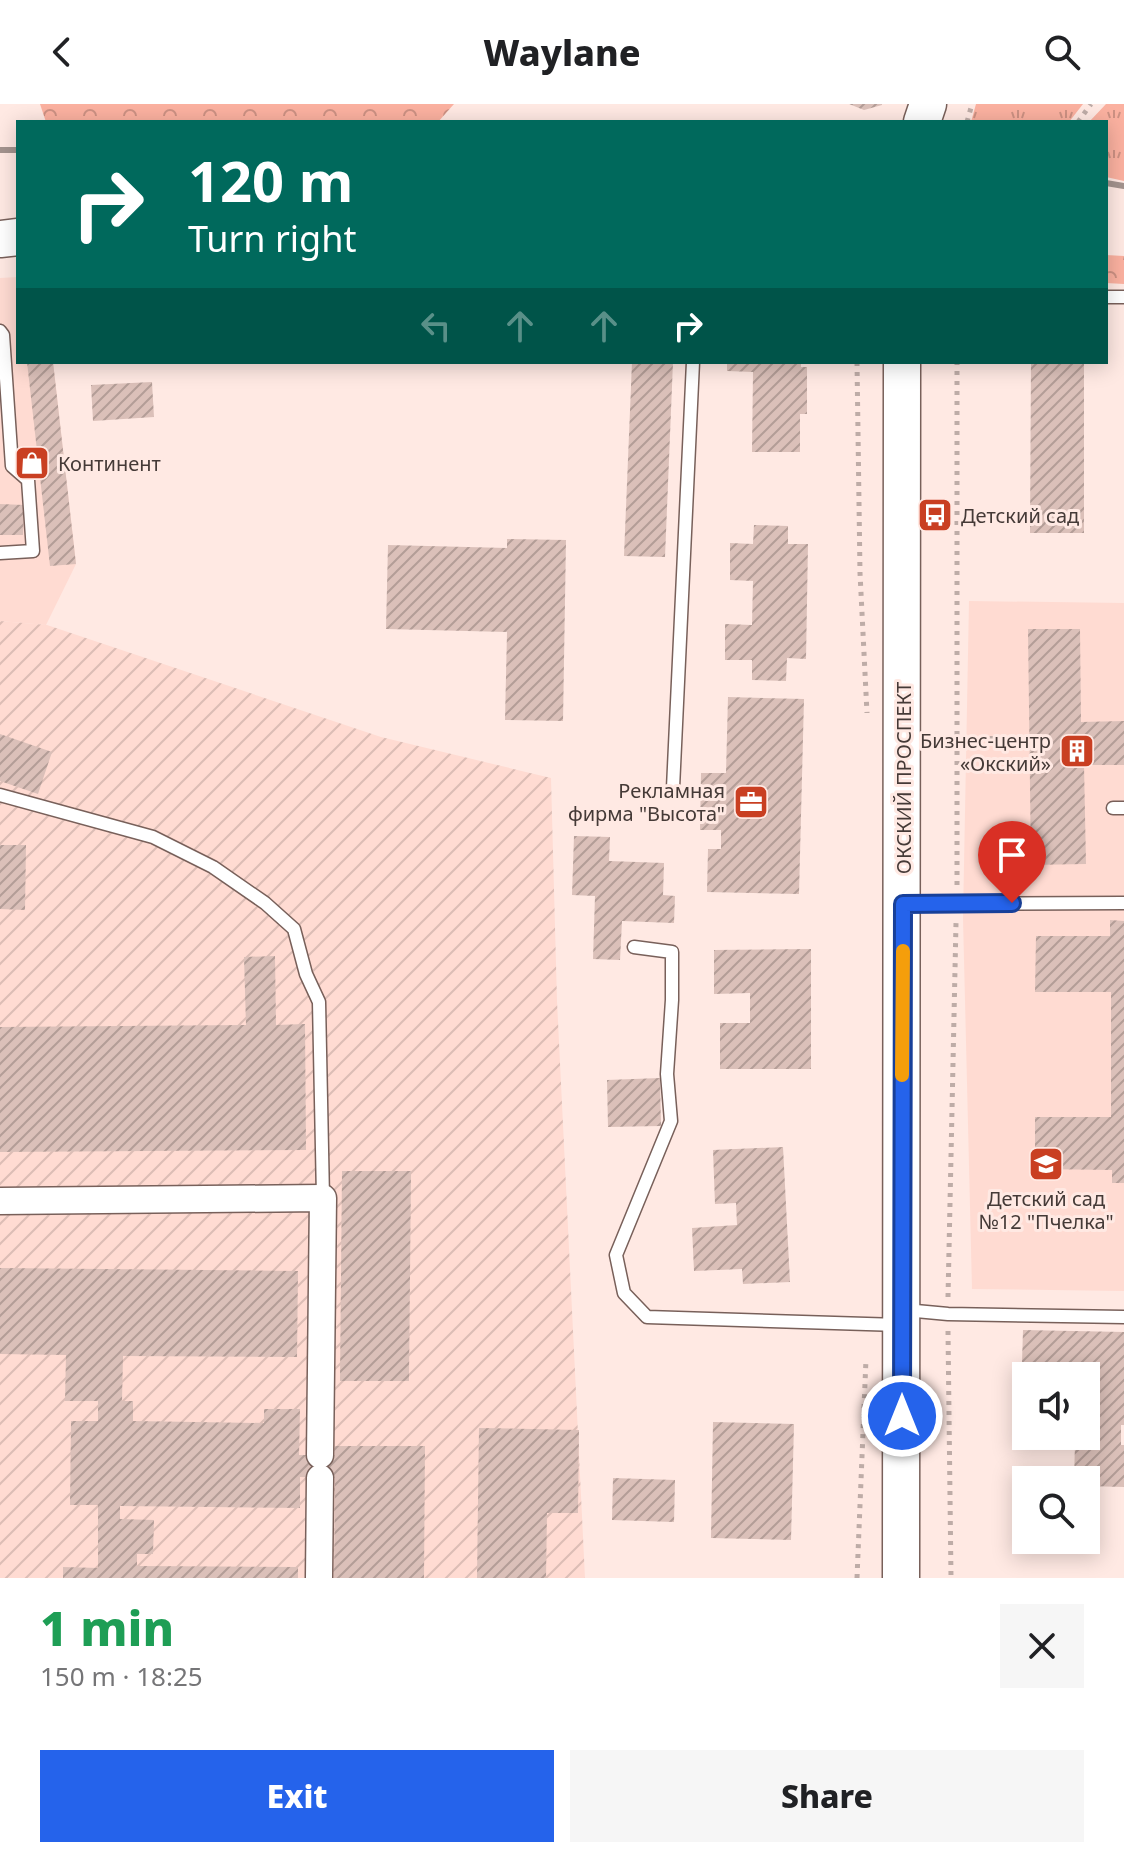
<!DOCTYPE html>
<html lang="en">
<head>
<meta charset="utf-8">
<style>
	:root { --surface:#fff; --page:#f6f6f6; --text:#202124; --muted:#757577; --accent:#2563eb }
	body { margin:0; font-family:"Noto Sans",sans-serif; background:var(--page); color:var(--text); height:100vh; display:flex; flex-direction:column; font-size:30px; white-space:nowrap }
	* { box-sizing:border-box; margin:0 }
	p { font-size:26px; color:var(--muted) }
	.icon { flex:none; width:44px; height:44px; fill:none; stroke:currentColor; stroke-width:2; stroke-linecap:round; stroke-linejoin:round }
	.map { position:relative; height:1474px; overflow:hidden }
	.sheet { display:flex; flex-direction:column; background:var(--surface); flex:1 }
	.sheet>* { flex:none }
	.banner { position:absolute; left:16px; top:16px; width:1092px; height:244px; border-radius:0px; box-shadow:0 4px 20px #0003; background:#00695c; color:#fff; overflow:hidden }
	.buttons { position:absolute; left:1012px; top:1258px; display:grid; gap:16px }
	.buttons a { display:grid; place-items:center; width:88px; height:88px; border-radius:0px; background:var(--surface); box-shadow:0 4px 20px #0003; font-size:40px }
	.pin { position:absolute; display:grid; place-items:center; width:68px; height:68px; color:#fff; margin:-82px -34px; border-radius:50% 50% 50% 0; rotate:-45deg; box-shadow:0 0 8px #0007 }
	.pin .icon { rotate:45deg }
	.me { position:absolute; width:88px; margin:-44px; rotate:0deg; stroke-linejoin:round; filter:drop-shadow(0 0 6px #0008) }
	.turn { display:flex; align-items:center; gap:28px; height:168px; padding:0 40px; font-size:36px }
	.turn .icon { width:104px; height:104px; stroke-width:2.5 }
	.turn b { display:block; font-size:56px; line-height:68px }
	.lanes { display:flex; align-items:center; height:76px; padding:0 40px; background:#0003; justify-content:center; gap:40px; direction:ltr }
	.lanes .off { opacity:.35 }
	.round { display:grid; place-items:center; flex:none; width:84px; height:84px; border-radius:0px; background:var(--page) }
	.head { display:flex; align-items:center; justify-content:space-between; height:136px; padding:0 40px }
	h1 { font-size:48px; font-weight:800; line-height:60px; color:#1e9e55 }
	.cta { display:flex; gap:16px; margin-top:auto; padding:16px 40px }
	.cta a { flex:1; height:92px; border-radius:0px; background:var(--accent); color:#fff; font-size:32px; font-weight:800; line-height:92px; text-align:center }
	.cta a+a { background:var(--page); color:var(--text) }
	header { display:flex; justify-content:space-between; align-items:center; height:104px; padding:0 40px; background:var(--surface); font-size:36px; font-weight:800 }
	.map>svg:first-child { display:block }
	.built { fill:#ffdbd2 }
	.industrial { fill:url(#industrial-furrows) }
	.grass { fill:url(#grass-tufts) }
	.forest { fill:url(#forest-crowns) }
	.building { fill:url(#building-hatch) }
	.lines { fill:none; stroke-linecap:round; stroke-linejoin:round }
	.lane-casing { stroke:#78605a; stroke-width:15 }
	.street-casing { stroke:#78605a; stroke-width:29 }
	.secondary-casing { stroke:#78605a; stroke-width:39 }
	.path { stroke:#beaca7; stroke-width:5; stroke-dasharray:4 6; stroke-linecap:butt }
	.lane { stroke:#fff; stroke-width:12 }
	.street { stroke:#fff; stroke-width:26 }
	.secondary { stroke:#fff; stroke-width:36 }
	.rail { stroke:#a3938e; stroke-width:6 }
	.route-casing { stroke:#184099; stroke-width:20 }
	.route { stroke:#2563eb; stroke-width:14 }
	.slow { stroke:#f59e0b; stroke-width:14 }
	.labels { text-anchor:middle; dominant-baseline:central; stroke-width:6; stroke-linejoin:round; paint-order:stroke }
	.poi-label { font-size:20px; fill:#453a37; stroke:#ffe9e3; text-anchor:start }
	.street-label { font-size:20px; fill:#453a37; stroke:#ffe9e3 }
</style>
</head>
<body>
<header><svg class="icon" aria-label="back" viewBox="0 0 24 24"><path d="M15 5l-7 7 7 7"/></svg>Waylane<svg class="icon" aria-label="search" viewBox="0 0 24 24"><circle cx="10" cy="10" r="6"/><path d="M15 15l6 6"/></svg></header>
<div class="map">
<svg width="1124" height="1474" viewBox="0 0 1124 1474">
	<defs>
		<pattern id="industrial-furrows" width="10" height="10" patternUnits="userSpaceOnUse" patternTransform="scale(2)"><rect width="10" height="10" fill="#ffdbd2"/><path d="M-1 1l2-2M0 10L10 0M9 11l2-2" fill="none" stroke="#dcbdb5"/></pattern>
		<pattern id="grass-tufts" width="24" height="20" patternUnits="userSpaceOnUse" patternTransform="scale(2)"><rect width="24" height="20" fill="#fbb1a0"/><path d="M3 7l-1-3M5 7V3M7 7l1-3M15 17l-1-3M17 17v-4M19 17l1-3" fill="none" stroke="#cd9183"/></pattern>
		<pattern id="forest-crowns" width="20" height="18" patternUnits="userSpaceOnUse" patternTransform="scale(2)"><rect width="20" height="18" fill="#fbb1a0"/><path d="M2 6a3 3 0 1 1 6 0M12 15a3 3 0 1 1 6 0" fill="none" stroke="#cd9183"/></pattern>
		<pattern id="building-hatch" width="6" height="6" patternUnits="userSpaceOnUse" patternTransform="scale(2)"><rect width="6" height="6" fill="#dbc0b9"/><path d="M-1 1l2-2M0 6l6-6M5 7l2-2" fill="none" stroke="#b39d97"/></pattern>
	</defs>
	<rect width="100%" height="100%" fill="#ffe9e3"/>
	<g class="built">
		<path d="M 18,173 L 18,258 L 53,258 L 76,460 L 46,521 L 0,517 L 0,174 Z"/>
		<path d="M 969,497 L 1124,499 L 1124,1187 L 972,1185 L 963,814 Z"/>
	</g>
	<path class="industrial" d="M 0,517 L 47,521 L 381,633 L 551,674 L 557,897 L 585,1474 L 0,1474 Z"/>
	<g class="grass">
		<path d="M 976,0 L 1083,0 L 1069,18 L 971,18 Z"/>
		<path d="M 1106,0 L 1124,0 L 1124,77 L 1106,73 L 1106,18 L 1089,18 Z"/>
	</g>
	<g class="forest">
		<path d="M 40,0 L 454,0 L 438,18 L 46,18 Z"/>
		<path d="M 1106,151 L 1124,152 L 1124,180 L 1106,179 Z"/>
	</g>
	<g class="building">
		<path d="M 849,0 L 882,0 L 882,1 L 864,6 Z"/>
		<path d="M 27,258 L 53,258 L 76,460 L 50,462 Z"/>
		<path d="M 632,258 L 673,258 L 665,453 L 624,452 Z"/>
		<path d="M 727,258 L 801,258 L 801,263 L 807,263 L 807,310 L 800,310 L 800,348 L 752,348 L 753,268 L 727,267 Z"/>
		<path d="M 1031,258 L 1084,258 L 1084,429 L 1030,429 Z"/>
		<path d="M 152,278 L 154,313 L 93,317 L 91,281 Z"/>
		<path d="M 0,400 L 24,401 L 23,431 L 0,431 Z"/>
		<path d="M 754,421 L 788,422 L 788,440 L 808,440 L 806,555 L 787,554 L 786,577 L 752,576 L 752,556 L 725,556 L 725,520 L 752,521 L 753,477 L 730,476 L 730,439 L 753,440 Z"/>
		<path d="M 507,435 L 566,436 L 563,617 L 505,616 L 507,528 L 386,525 L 388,441 L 507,444 Z"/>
		<path d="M 1028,525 L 1080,525 L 1081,618 L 1124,617 L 1124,661 L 1084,661 L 1086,760 L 1031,761 Z"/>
		<path d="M 728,593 L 804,595 L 799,790 L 707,788 L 708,745 L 721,745 L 721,726 L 700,726 L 701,669 L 726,669 Z"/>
		<path d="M 0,630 L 52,648 L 38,690 L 0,677 Z"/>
		<path d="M 574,732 L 610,733 L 609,757 L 664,759 L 663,791 L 675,792 L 674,819 L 622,817 L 620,856 L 593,855 L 595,792 L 572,791 Z"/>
		<path d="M 0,741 L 26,741 L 25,806 L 0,805 Z"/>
		<path d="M 1110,816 L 1124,817 L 1124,1079 L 1112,1079 L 1112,1066 L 1035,1065 L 1035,1013 L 1111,1013 L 1111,888 L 1035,888 L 1036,832 L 1110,832 Z"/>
		<path d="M 811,845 L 811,965 L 720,965 L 720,919 L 750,919 L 750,889 L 714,890 L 714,846 Z"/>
		<path d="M 275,852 L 276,921 L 305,920 L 306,1046 L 0,1048 L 0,923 L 246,921 L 244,853 Z"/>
		<path d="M 660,974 L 661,1022 L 608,1023 L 607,976 Z"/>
		<path d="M 783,1043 L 790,1178 L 743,1180 L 742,1165 L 694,1167 L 692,1124 L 737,1121 L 736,1099 L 715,1100 L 713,1046 Z"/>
		<path d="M 342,1067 L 411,1067 L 409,1277 L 340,1277 Z"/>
		<path d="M 0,1164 L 298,1167 L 297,1253 L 123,1252 L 122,1297 L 133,1297 L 133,1317 L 264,1319 L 264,1305 L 300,1305 L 299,1351 L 335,1351 L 335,1342 L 425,1342 L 424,1474 L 334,1474 L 335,1374 L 300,1373 L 300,1404 L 120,1402 L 120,1415 L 154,1416 L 153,1450 L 137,1450 L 137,1462 L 298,1463 L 298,1474 L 63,1474 L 63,1463 L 98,1464 L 98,1401 L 70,1401 L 71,1317 L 98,1317 L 98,1297 L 65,1297 L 66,1251 L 0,1250 Z"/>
		<path d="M 1023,1226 L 1124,1228 L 1124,1321 L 1121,1321 L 1121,1341 L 1124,1341 L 1124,1383 L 1086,1382 L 1086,1376 L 1074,1376 L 1075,1339 L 1086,1340 L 1086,1272 L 1026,1272 L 1026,1291 L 1021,1291 Z"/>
		<path d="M 713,1318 L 794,1320 L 791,1436 L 711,1434 Z"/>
		<path d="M 479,1324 L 579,1326 L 578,1409 L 547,1409 L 546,1474 L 477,1474 Z"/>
		<path d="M 613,1374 L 675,1376 L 674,1418 L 612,1416 Z"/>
	</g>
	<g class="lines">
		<g class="lane-casing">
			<g id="lane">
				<path d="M 1106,193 L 1124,193"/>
				<path d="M 0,227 L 3,231 L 12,362 L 28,376 L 33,447 L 0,449"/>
				<path d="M 673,684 L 693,258"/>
				<path d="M 0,691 L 153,733 L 213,763 L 265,799 L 294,825 L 306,870 L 319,898 L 323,1094"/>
				<path d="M 1113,704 L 1124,704"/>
				<path d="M 906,800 L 1124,799"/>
				<path d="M 634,843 L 672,848 L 672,896 L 667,970 L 671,1017 L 616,1151 L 624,1189 L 647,1213 L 899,1221"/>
				<path d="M 905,1206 L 948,1210 L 1124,1213"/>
			</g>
		</g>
		<g class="street-casing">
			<g id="street">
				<path d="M 0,1097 L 323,1094 L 320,1351"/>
				<path d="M 319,1474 L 320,1374"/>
			</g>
		</g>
		<g class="secondary-casing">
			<g id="secondary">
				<path d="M 922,18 L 928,0"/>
				<path d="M 0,135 L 18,133"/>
				<path d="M 901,1474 L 902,258"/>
			</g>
		</g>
		<g class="path">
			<path d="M 967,18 L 972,0"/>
			<path d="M 1078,18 L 1091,0"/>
			<path d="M 857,258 L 860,469 L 867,609"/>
			<path d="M 959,635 L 1030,634"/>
			<path d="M 957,781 L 957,258"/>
			<path d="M 948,1193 L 956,819"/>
			<path d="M 948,1227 L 951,1474"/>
			<path d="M 857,1474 L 866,1255"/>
		</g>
		<use href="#lane" class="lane"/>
		<use href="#street" class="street"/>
		<use href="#secondary" class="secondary"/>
		<g class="rail">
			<path d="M 0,46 L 18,46"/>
			<path d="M 1106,79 L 1124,82"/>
		</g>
	</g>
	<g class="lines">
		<g class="route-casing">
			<path id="route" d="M 902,1312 L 903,800 L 1012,799"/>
		</g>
		<use href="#route" class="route"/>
		<path class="slow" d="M 902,971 L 903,847"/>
	</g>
	<defs>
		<g id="shop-square" transform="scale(1.8)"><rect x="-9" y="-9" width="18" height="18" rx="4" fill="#c93f22" stroke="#ffe9e3"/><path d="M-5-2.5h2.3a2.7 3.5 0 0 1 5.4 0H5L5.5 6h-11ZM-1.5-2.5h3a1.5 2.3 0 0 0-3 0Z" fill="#fff"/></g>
		<g id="bus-square" transform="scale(1.8)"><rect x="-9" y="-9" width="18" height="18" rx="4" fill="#c93f22" stroke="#ffe9e3"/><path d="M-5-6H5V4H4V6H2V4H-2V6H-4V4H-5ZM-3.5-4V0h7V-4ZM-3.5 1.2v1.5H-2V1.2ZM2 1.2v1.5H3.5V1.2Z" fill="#fff"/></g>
		<g id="building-square" transform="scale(1.8)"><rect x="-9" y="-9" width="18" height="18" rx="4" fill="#c93f22" stroke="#ffe9e3"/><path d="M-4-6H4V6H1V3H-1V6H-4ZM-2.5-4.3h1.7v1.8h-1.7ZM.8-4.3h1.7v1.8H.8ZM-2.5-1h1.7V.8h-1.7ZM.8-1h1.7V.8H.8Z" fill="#fff"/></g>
		<g id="office-square" transform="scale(1.8)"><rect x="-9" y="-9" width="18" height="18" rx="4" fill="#c93f22" stroke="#ffe9e3"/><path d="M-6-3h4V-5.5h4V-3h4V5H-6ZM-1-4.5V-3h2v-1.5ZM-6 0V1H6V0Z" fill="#fff"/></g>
		<g id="school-square" transform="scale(1.8)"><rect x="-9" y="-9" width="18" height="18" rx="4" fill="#c93f22" stroke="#ffe9e3"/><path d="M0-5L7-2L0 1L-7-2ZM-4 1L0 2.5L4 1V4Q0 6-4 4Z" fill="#fff"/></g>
	</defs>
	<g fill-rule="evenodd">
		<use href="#shop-square" x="32" y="359"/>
		<use href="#bus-square" x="935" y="411"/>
		<use href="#building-square" x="1077" y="647"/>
		<use href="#office-square" x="751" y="698"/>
		<use href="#school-square" x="1046" y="1060"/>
	</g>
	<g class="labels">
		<g class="poi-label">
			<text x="58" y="359">Континент</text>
			<text x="961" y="411">Детский сад</text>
			<text x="1051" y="636" text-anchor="end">Бизнес-центр<tspan x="1051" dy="23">«Окский»</tspan></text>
			<text x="725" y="686" text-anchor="end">Рекламная<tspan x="725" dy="23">фирма "Высота"</tspan></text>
			<text x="1046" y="1094" text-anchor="middle">Детский сад<tspan x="1046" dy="23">№12 "Пчелка"</tspan></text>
		</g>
		<g class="street-label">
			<text transform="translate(903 674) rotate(-90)">ОКСКИЙ ПРОСПЕКТ</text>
		</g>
	</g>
</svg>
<div class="buttons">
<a><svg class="icon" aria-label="sound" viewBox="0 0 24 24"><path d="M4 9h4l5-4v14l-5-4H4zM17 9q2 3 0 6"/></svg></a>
<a><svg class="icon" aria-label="search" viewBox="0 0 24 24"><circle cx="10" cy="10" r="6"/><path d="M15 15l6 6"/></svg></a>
</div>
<div class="pin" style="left:1012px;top:799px;background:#d93025"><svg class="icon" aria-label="arrive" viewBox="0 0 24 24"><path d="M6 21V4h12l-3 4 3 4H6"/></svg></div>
<svg class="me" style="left:902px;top:1312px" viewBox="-20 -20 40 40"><circle r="17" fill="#2563eb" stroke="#fff" stroke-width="3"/><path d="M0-11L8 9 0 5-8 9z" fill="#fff"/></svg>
<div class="banner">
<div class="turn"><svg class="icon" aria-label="right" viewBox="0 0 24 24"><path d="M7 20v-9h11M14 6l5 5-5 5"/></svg><div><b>120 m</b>Turn right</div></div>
<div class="lanes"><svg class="icon off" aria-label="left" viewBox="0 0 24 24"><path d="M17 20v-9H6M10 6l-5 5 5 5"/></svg><svg class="icon off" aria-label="ahead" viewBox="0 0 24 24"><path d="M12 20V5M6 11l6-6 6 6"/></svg><svg class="icon off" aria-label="ahead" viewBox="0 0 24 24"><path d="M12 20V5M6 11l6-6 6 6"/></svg><svg class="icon" aria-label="right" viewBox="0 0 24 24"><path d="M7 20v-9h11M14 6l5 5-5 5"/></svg></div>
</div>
</div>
<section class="sheet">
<div class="head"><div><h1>1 min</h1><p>150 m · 18:25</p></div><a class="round"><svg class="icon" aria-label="close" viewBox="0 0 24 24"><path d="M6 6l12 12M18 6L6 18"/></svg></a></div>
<div class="cta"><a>Exit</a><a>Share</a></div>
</section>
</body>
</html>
